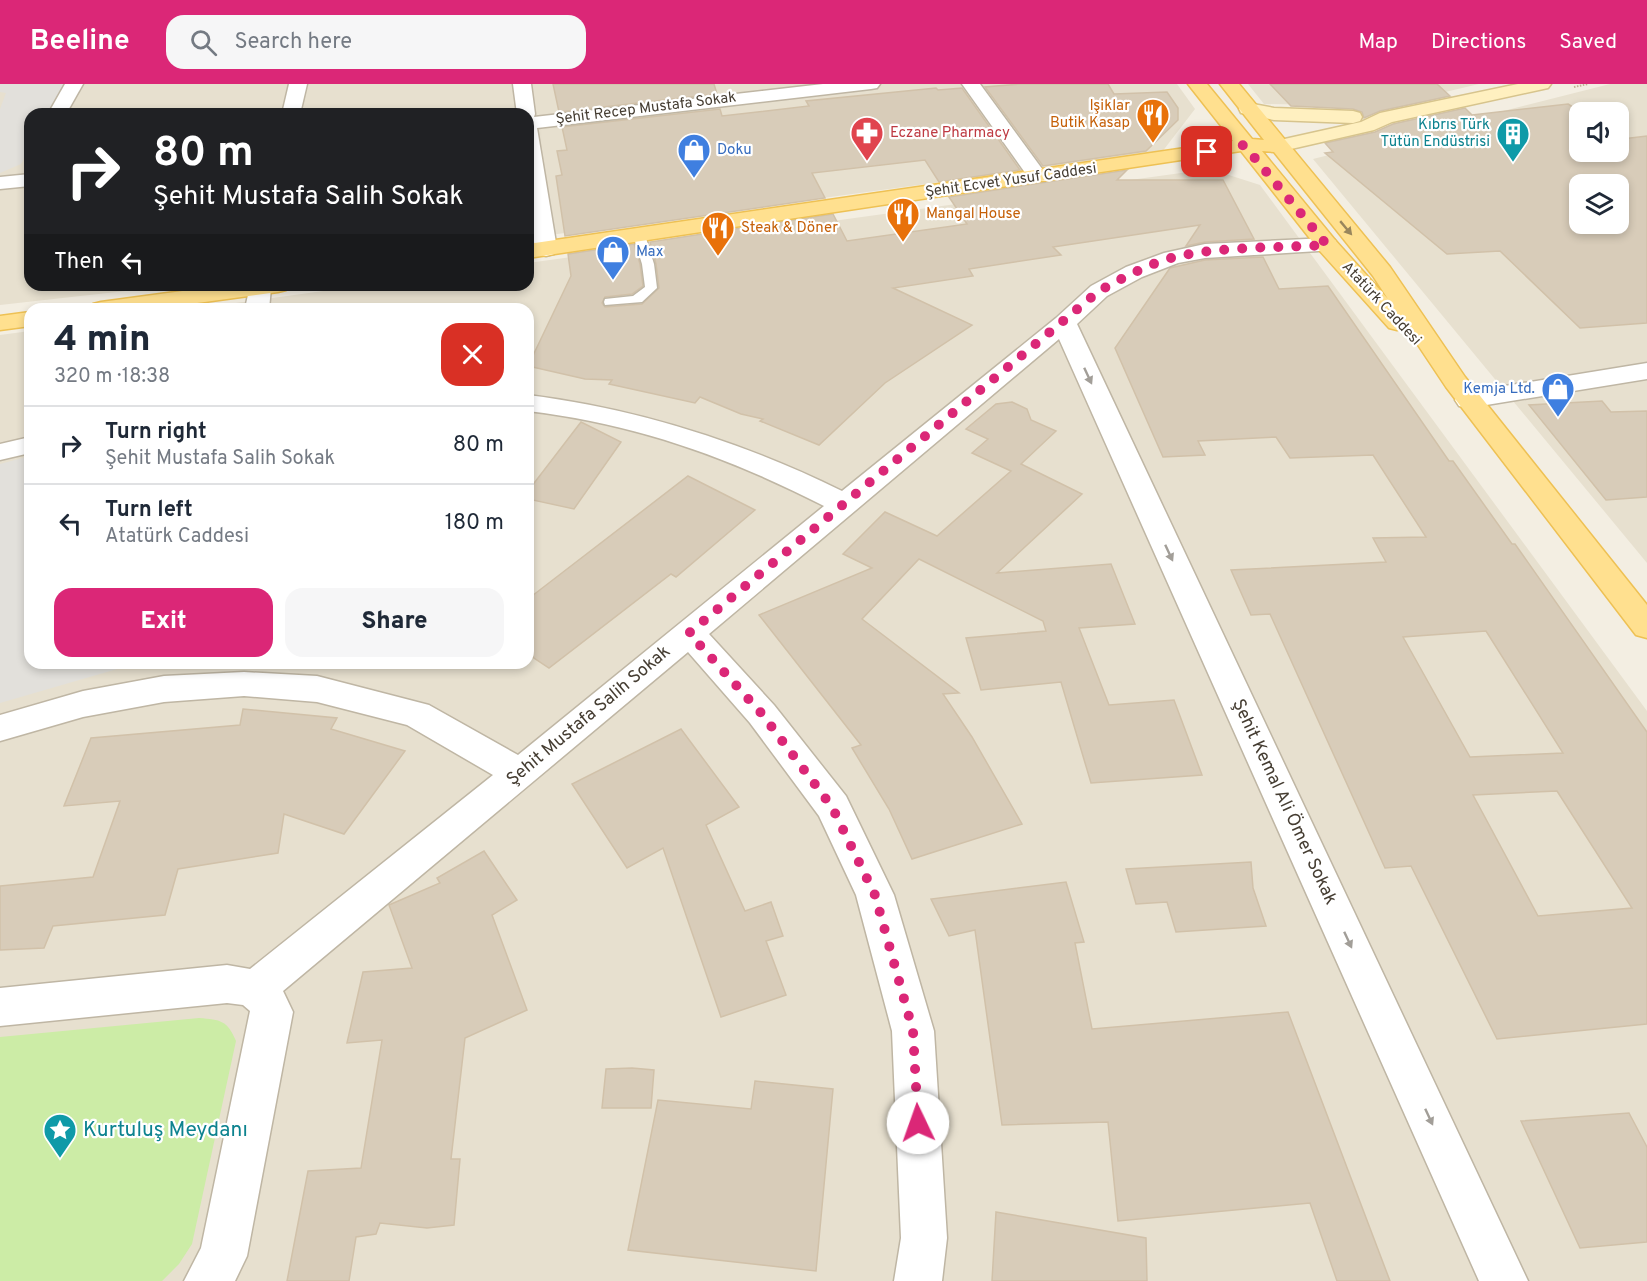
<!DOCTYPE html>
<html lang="en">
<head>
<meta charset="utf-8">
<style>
	:root { --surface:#fff; --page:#f6f6f7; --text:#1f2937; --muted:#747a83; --line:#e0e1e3; --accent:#db2777 }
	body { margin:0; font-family:Overpass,sans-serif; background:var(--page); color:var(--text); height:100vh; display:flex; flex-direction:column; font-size:22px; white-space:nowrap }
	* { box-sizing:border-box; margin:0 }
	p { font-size:20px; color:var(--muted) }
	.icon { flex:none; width:33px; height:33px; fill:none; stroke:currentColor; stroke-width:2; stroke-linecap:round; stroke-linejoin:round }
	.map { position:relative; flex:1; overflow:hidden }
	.side { position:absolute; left:24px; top:219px; width:510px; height:366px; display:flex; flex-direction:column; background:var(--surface); border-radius:18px; box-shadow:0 3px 9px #0003 }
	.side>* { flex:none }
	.guide { position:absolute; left:24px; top:24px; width:510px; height:183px; border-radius:18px; box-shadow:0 3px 9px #0003; background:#202124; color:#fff; overflow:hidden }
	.buttons { position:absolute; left:1569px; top:18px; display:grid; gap:12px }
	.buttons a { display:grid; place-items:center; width:60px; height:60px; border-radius:12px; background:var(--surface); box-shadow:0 3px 9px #0003; font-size:30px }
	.pin { position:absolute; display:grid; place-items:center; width:51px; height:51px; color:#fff; margin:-26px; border-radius:12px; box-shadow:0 3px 9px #0006 }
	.me { position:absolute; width:66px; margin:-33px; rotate:357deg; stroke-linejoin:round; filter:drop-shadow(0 0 4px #0008) }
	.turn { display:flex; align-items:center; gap:21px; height:126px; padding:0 30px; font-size:27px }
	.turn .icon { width:78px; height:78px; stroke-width:2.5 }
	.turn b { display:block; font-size:42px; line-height:51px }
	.then { display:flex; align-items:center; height:57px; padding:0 30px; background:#0003; gap:12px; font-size:22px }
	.round { display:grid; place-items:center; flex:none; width:63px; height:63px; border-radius:18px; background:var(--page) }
	.head { display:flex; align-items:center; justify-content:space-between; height:102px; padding:0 30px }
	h1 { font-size:36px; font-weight:800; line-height:45px }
	.action { display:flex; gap:12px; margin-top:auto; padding:12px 30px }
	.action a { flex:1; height:69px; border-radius:18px; background:var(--accent); color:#fff; font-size:24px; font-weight:800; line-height:69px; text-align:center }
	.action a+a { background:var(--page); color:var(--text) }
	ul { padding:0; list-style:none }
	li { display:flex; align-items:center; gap:18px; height:78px; padding:0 30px; border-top:2px solid var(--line) }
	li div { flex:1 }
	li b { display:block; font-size:22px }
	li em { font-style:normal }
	header { display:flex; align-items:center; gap:36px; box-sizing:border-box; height:84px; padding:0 30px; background:var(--accent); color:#fff }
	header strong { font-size:28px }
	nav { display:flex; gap:33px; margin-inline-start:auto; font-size:21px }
	.search { width:420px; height:54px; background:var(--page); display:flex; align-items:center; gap:15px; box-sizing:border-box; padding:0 21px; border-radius:18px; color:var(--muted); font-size:22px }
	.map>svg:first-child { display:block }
	.residential { fill:#e7e0cf; fill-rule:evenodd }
	.green { fill:#cceca6 }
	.parking { fill:#e2e0db }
	.building { fill:#d8ccb9; stroke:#d1c1a9; stroke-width:1.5; fill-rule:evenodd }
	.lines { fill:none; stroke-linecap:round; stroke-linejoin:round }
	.service-casing { stroke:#bfb6a4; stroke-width:3 }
	.minor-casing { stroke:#bfb6a4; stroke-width:3 }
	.secondary-casing { stroke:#d7c48d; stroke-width:3 }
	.primary-casing { stroke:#eec154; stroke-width:3 }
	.path { stroke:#c2b294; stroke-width:2; stroke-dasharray:1.5 1.5; stroke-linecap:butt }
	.service { fill:#fff; fill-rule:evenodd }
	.minor { fill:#fff; fill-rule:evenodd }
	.secondary { fill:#fff0c0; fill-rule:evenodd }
	.primary { fill:#ffe08f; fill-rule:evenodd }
	.oneway { fill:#99865c }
	.oneway2 { fill:#a29e98 }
	.route { stroke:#db2777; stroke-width:10; stroke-dasharray:0 18 }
	.labels { text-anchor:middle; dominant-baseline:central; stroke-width:4.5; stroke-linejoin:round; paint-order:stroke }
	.far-food-label { font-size:15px; fill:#c56008; stroke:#fff; text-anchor:start }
	.far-street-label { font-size:15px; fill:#453d32; stroke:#fff }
	.far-culture-label { font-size:15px; fill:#0d838f; stroke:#fff; text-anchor:end }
	.far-health-label { font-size:15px; fill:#be3a42; stroke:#fff; text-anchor:start }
	.far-shop-label { font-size:15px; fill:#366cbe; stroke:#fff; text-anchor:start }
	.street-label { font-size:18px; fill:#453d32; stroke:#fff }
	.near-culture-label { font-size:21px; fill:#0d838f; stroke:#fff; text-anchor:start }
</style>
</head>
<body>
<header>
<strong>Beeline</strong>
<div class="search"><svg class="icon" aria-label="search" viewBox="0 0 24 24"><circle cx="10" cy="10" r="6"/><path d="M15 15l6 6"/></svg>Search here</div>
<nav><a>Map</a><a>Directions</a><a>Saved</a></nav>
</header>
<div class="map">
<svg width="1647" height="1197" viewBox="0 0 1647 1197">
	<rect width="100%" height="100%" fill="#f3eee2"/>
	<g class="residential">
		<path d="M 0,0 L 1177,0 L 1195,25 L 1162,68 L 528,154 L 528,30 L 30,30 L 30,201 L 179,201 L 0,221 Z"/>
		<path d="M 1248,0 L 1479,0 L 1386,22 L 1264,20 Z"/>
		<path d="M 1610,0 L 1647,0 L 1647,479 L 1313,75 ZM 1580,28 L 1618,28 L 1618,68 L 1580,68 ZM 1580,100 L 1618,100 L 1618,140 L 1580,140 Z"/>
		<path d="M 1210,85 L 1260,101 L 1647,627 L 1647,1197 L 0,1197 L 0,251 L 30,247 L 30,579 L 528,579 L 528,225 L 192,225 L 367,201 L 528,201 L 528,179 Z"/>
	</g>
	<path class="green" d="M 199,934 C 221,936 227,936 236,957 L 192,1160 L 179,1180 L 162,1197 L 0,1197 L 0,953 Z"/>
	<g class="parking">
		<path d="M 0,0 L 65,0 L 48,30 L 30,30 L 30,63 L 21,80 L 0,89 L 0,25 L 6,9 L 0,8 Z"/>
		<path d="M 26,373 L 30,391 L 30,579 L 131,579 L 131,581 L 0,619 L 0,380 Z"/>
	</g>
	<g class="building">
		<path d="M 553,0 L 714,0 L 717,10 L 559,28 Z"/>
		<path d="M 1020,0 L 1108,0 L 1114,10 L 1167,8 L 1178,24 L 1178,36 L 1146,67 L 1043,82 L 985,3 Z"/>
		<path d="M 1270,0 L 1437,0 L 1450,12 L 1380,27 L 1364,34 L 1362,28 L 1353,25 L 1291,22 Z"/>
		<path d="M 936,4 L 938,6 L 962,4 L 1020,86 L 939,98 L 925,76 L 812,89 L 825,114 L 565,152 L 556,92 L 562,91 L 557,67 L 567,66 L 562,43 L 720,25 L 722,32 L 809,22 L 806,17 Z"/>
		<path d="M 1568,20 L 1581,28 L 1580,68 L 1618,68 L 1618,53 L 1622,55 L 1647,52 L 1647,239 L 1580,244 L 1500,167 L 1447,170 L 1325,69 L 1333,68 L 1325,59 L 1375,48 L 1393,40 L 1465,24 L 1472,31 ZM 1580,100 L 1618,100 L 1618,140 L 1580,140 Z"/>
		<path d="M 1127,86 L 1117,96 L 1223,96 L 1254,155 L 1205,158 L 1186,162 L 1200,141 L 1053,163 L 1061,171 L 969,185 L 973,192 L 893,204 L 972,241 L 885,299 L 819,361 L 760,337 L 763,335 L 741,330 L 700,313 L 695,319 L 609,300 L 612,296 L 585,295 L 528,282 L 571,192 L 568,170 L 634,160 L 640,180 L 643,202 L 632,210 L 605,213 L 602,219 L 605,223 L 642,220 L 659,204 L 656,180 L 650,158 L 833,130 L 847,157 L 967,140 L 949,113 Z"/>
		<path d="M 1263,173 L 1279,205 L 1328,202 L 1449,377 L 1453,377 L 1512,460 L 1515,460 L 1647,648 L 1647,940 L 1497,955 L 1411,782 L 1385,784 L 1270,530 L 1251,531 L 1231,486 L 1386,478 L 1373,454 L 1426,453 L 1373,371 L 1290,374 L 1276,353 L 1198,357 L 1205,371 L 1163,373 L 1115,264 L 1170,184 L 1205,176 ZM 1486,547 L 1563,669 L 1470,673 L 1403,553 ZM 1557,707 L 1632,824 L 1538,832 L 1473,711 Z"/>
		<path d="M 1602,317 L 1611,328 L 1647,327 L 1647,413 L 1606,416 L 1529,321 Z"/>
		<path d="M 1012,318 L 1027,325 L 1031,336 L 1056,347 L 1021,380 L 1082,410 L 997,489 L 1111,480 L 1135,540 L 1079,544 L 1109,621 L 1174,616 L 1202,691 L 1091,699 L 1061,598 L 981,606 L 966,554 L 1046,547 L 1043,537 L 919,475 L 862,535 L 959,609 L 943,610 L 972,653 L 1022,740 L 912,775 L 889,725 L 852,664 L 861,661 L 759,531 L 872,484 L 843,470 L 885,428 L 937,452 L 1011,387 L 972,369 L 988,355 L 966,345 L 996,320 Z"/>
		<path d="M 581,338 L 621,358 L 574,425 L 528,415 L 528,407 Z"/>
		<path d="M 688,392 L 755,426 L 676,493 L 671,490 L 549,584 L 528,570 L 528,515 Z"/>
		<path d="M 243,625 L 337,634 L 331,645 L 405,667 L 344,750 L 284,730 L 278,769 L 178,785 L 165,831 L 53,842 L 44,864 L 0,866 L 0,802 L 93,793 L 120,717 L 64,722 L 91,654 L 240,641 Z"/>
		<path d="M 681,645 L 739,723 L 706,741 L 745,827 L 771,818 L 783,852 L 766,857 L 786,911 L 721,933 L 663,764 L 627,784 L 572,700 Z"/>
		<path d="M 484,767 L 517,816 L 492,831 L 527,926 L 465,954 L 451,1075 L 460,1075 L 454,1141 L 427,1144 L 380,1139 L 376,1150 L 356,1153 L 349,1197 L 287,1197 L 308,1087 L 361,1084 L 382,956 L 347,959 L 363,888 L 412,884 L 389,821 L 440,799 L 437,794 Z"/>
		<path d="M 1251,778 L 1253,804 L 1266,842 L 1176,848 L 1167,818 L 1136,820 L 1126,785 Z"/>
		<path d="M 1066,798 L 1084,858 L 1075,859 L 1092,945 L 1288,928 L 1390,1197 L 1337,1197 L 1310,1119 L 1118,1137 L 1108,1038 L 1002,1041 L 975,846 L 949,852 L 931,815 Z"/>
		<path d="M 632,984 L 654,986 L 651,1024 L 602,1024 L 606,985 Z"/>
		<path d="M 755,997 L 833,1005 L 816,1187 L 628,1166 L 658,1016 L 751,1025 Z"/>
		<path d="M 1629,1029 L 1647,1063 L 1647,1158 L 1580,1164 L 1521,1037 Z"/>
		<path d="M 996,1128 L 1146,1154 L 1147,1197 L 992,1197 Z"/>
	</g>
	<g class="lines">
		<g class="service-casing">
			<path id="service" d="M 639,147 L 645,151 L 654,180 L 657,204 L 642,218 L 605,221 L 604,218 L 605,215 L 633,212 L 645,203 L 642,180 L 633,151 Z"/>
		</g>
		<g class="minor-casing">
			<g id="minor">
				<path d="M 65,0 L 83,0 L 66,30 L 48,30 Z"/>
				<path d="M 289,0 L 307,0 L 300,30 L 282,30 Z"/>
				<path d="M 513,0 L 531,0 L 535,30 L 534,33 L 823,0 L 880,0 L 877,4 L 871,5 L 537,44 L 557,165 L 554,170 L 546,172 L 538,170 L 535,165 L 528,115 L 528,30 L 517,30 Z"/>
				<path d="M 962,0 L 980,0 L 1048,93 L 1045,97 L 1031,97 Z"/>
				<path d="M 30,90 L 30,102 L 0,105 L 0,93 Z"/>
				<path d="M 1327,154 L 1335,156 L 1338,161 L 1335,166 L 1205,174 L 1178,179 L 1142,193 L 1107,212 L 1077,240 L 1528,1197 L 1479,1197 L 1059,255 L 709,550 L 774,621 L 846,712 L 894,811 L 934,947 L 947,1154 L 942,1197 L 894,1197 L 901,1154 L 892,947 L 856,811 L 819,732 L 750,639 L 688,568 L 283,907 L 293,928 L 247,1172 L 235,1197 L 184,1197 L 201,1164 L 250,927 L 243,921 L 227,919 L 0,942 L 0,904 L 227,881 L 250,885 L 493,691 L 407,641 L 317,618 L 244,612 L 164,618 L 83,633 L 0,657 L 0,631 L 83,607 L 164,592 L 244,588 L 317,592 L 429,621 L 518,671 L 824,422 C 728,373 636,340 528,327 L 528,311 C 639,325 742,358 842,407 L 1056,234 L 1091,202 L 1126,183 L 1164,169 L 1205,160 Z"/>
				<path d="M 250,201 L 268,201 L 271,204 L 269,225 L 245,225 Z"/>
				<path d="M 1647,279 L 1647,295 L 1468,324 L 1459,322 L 1455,316 L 1459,310 L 1468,308 Z"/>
				<path d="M 30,353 L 30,369 L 0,376 L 0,360 Z"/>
			</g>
		</g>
		<g class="secondary-casing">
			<g id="secondary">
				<path d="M 1518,0 L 1551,0 L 1548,4 L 1392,38 L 1374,46 L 1278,68 L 1271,66 L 1268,62 L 1271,58 L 1361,38 L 1380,29 Z"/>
				<path d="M 1248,19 L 1274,24 L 1353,27 L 1360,29 L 1362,33 L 1360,37 L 1353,39 L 1274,36 L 1241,29 L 1239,25 L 1241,21 Z"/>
			</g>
		</g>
		<g class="primary-casing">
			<g id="primary">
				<path d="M 1188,0 L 1207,0 L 1252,55 L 1264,56 L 1220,0 L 1239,0 L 1390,183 L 1465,293 L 1647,521 L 1647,554 L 1636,551 L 1446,303 L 1406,243 L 1397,246 L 1389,244 L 1319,166 L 1241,67 L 528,174 L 528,160 L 1233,57 ZM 1262,67 L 1274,68 L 1373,192 L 1388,215 L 1335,156 Z"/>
				<path d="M 227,201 L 290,201 L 286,206 L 278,208 L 153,225 L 89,225 L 93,220 L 101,218 Z"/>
				<path d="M 30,228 L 30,242 L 0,246 L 0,232 Z"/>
			</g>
		</g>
		<path class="path" d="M 1574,3 L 1588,0"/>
		<use href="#service" class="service"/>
		<use href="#minor" class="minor"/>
		<use href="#secondary" class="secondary"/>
		<use href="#primary" class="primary"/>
	</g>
	<defs><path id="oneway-solid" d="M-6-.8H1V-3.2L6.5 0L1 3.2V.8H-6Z" transform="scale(1.5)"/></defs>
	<use class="oneway" href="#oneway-solid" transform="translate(1346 144) rotate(50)"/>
	<g class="oneway2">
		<use href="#oneway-solid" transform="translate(1088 292) rotate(65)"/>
		<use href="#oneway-solid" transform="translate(1169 469) rotate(65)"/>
		<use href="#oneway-solid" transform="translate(1348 856) rotate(65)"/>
		<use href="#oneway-solid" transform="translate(1429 1033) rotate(65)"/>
	</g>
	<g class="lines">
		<path class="route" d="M 918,1039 L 913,947 L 875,811 L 832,723 L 762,630 L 689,549 L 1099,207 C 1123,194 1148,180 1175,173 C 1221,162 1279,164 1327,161 L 1244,61 L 1207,68"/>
	</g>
	<defs>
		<g id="restaurant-pin" transform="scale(1.725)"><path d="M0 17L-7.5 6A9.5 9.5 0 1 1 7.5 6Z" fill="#e8710a" stroke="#fff"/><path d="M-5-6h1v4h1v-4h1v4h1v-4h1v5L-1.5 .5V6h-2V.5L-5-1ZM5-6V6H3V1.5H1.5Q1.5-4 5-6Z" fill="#fff"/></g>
		<g id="pharmacy-pin" transform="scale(1.725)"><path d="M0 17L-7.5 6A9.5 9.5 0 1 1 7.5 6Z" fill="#e0444e" stroke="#fff"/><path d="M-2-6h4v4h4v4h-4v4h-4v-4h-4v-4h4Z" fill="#fff"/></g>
		<g id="building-pin" transform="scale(1.725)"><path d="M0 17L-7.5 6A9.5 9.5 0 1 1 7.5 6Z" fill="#0f9aa8" stroke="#fff"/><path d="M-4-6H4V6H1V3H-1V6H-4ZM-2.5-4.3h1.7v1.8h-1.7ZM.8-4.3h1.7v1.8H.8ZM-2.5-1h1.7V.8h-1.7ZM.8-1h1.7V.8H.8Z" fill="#fff"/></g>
		<g id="shop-pin" transform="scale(1.725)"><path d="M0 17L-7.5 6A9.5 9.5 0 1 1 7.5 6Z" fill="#3f7fe0" stroke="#fff"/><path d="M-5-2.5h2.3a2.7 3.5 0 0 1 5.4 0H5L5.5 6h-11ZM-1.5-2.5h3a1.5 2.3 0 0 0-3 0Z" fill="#fff"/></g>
		<g id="sight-pin" transform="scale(1.725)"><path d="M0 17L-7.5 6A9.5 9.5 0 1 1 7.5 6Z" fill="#0f9aa8" stroke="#fff"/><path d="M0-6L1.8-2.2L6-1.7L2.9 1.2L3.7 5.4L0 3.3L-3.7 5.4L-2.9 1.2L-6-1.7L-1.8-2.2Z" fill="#fff"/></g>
	</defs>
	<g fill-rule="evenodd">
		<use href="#restaurant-pin" x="1153" y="31"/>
		<use href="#pharmacy-pin" x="867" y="49"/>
		<use href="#building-pin" x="1513" y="50"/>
		<use href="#shop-pin" x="694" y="66"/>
		<use href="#restaurant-pin" x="903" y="130"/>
		<use href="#restaurant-pin" x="718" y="144"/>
		<use href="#shop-pin" x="613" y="168"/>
		<use href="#shop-pin" x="1558" y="305"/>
		<use href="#sight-pin" x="60" y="1046"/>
	</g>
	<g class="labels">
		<g class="far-food-label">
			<text x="1130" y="22" text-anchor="end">Işiklar<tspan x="1130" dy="17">Butik Kasap</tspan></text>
			<text x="926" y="130">Mangal House</text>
			<text x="741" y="144">Steak &amp; Döner</text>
		</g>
		<g class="far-street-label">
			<text transform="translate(646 25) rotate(-7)">Şehit Recep Mustafa Sokak</text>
			<text transform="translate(1011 97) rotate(-8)">Şehit Ecvet Yusuf Caddesi</text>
			<text transform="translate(1381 220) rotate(47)">Atatürk Caddesi</text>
		</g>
		<g class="far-culture-label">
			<text x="1490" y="41">Kıbrıs Türk<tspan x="1490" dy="17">Tütün Endüstrisi</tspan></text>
		</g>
		<g class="far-health-label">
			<text x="890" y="49">Eczane Pharmacy</text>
		</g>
		<g class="far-shop-label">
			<text x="717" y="66">Doku</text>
			<text x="636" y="168">Max</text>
			<text x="1535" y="305" text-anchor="end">Kemja Ltd.</text>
		</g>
		<g class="street-label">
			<text transform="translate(589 632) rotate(-40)">Şehit Mustafa Salih Sokak</text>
			<text transform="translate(1284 718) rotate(65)">Şehit Kemal Ali Ömer Sokak</text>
		</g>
		<g class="near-culture-label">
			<text x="83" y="1046">Kurtuluş Meydanı</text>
		</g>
	</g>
</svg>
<div class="buttons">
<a><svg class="icon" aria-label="sound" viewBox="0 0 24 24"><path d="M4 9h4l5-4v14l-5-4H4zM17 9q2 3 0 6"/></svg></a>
<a><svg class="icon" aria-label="layers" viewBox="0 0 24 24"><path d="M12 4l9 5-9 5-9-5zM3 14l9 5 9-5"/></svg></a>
</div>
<div class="pin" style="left:1207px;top:68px;background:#d93025"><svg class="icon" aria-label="arrive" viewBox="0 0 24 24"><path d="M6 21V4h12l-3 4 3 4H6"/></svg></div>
<svg class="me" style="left:918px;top:1039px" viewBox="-20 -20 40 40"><circle r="19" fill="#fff"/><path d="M0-13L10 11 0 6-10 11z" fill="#db2777"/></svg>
<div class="guide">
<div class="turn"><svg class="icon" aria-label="right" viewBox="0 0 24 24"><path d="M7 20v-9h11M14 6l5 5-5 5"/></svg><div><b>80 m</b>Şehit Mustafa Salih Sokak</div></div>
<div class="then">Then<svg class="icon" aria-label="left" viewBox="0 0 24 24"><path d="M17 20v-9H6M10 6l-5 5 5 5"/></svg></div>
</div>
<section class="side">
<div class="head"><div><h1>4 min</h1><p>320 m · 18:38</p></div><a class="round" style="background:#d93025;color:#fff"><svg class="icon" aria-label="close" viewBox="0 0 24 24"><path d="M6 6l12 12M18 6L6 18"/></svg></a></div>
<ul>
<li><svg class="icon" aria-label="right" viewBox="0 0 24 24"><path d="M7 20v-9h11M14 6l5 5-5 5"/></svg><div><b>Turn right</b><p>Şehit Mustafa Salih Sokak</p></div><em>80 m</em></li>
<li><svg class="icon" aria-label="left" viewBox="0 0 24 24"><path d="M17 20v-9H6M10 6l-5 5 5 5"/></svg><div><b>Turn left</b><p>Atatürk Caddesi</p></div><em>180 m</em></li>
</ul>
<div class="action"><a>Exit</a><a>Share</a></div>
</section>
</div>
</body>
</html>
